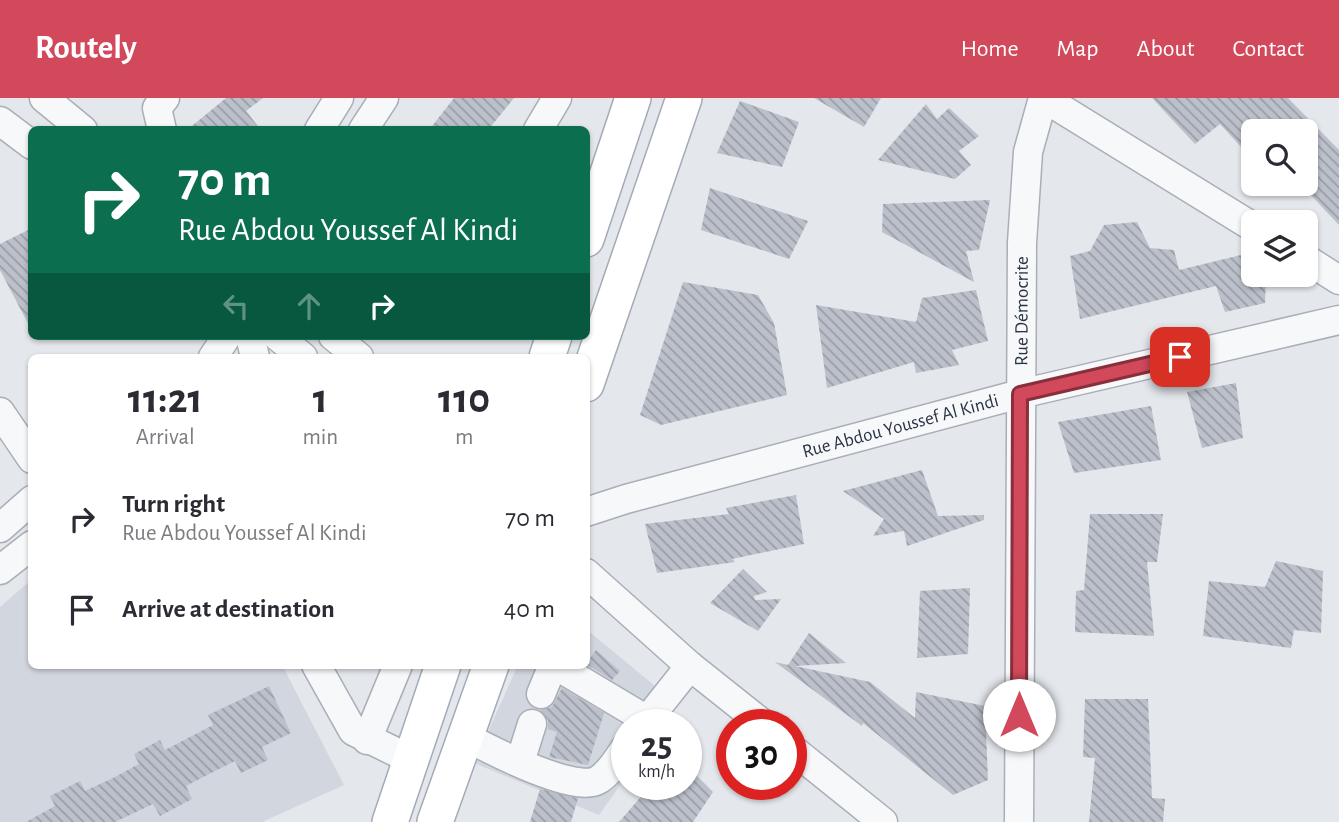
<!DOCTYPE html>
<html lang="en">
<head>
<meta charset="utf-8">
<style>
	:root { --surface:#fff; --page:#f7f7f7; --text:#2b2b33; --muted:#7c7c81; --accent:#d1495b }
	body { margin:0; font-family:"Alegreya Sans",sans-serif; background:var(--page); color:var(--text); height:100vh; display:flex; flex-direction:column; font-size:26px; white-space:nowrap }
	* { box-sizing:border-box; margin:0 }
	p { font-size:23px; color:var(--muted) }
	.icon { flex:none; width:38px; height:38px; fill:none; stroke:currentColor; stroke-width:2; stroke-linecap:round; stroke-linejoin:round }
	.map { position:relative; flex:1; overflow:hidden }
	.sheet { position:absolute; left:28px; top:256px; width:562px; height:315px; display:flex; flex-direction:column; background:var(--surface); border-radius:10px; box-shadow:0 2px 5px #0004 }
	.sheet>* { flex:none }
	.hud { position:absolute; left:28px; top:28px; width:562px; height:214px; border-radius:10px; box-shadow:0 2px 5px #0004; background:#0b6e4f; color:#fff; overflow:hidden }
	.controls { position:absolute; left:1241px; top:21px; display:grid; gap:14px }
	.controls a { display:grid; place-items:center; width:77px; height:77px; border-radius:10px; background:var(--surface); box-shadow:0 2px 5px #0004; font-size:35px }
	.speed { position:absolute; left:611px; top:611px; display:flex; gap:14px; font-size:35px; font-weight:700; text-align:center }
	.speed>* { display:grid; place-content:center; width:91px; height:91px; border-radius:50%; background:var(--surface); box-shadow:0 2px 5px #0004; line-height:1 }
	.speed small { font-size:18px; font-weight:400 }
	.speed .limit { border:10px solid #d22; background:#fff; color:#111 }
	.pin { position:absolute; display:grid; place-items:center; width:60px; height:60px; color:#fff; margin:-30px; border-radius:14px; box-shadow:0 4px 10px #0006 }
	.me { position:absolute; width:77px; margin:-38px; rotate:0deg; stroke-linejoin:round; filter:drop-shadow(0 0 5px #0008) }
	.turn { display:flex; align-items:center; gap:24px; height:147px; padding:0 35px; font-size:32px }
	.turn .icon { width:91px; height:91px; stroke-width:2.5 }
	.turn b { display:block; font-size:49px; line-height:60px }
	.lanes { display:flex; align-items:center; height:66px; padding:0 35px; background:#0003; justify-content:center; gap:35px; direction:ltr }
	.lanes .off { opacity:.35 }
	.eta { display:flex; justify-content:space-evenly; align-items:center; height:119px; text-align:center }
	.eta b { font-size:42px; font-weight:700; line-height:49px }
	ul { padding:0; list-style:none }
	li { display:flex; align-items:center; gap:21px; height:91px; padding:0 35px }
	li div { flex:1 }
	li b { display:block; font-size:26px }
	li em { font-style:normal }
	header { display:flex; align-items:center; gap:42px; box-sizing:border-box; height:98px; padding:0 35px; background:var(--accent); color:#fff }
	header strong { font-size:33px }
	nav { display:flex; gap:38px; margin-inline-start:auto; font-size:24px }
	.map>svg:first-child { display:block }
	.built { fill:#d2d6de }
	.building { fill:url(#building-back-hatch) }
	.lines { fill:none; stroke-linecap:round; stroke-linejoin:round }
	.minor-casing { stroke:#a9aeb7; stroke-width:31 }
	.major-casing { stroke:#a3abb8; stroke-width:38 }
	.minor { stroke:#f7f8fa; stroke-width:28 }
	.major { stroke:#fff; stroke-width:35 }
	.route-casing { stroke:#882f3b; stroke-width:18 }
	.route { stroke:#d1495b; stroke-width:12 }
	.labels { text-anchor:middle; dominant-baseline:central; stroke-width:5; stroke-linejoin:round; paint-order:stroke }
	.street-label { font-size:19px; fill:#2b3445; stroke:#f4f6f9 }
</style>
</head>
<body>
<header>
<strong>Routely</strong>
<nav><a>Home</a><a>Map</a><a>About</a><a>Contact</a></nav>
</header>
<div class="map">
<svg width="1339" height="724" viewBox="0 0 1339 724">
	<defs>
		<pattern id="building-back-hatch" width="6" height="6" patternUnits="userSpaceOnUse" patternTransform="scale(1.75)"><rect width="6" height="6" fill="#bbc0ca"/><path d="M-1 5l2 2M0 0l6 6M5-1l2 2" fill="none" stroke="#989da6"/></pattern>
	</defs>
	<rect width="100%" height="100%" fill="#e4e7ec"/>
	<g class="built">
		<path d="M 31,482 L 32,567 L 282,567 L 344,687 L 262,724 L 0,724 L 0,509 Z"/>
		<path d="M 586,531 L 678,607 L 664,626 L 626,626 L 626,679 L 599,717 L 474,665 L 518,567 L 586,567 Z"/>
	</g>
	<g class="building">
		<path d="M 226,0 L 263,0 L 246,13 L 261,32 L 187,32 Z"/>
		<path d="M 454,0 L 514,0 L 488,32 L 429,32 Z"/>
		<path d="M 814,0 L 881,0 L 864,29 Z"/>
		<path d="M 1152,0 L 1288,0 L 1339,52 L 1339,127 L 1306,92 L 1306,33 L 1253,33 L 1253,62 L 1220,26 L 1195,46 Z"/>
		<path d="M 740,3 L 799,24 L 782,69 L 717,55 Z"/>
		<path d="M 926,6 L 937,21 L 949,10 L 979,38 L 959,53 L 971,67 L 955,81 L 878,62 Z"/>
		<path d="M 710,90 L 808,123 L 789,161 L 701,132 Z"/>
		<path d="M 990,102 L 979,152 L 966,153 L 974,184 L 882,134 L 883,106 Z"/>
		<path d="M 1137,124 L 1150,150 L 1174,152 L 1179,172 L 1241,157 L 1253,165 L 1253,177 L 1266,177 L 1265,205 L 1225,214 L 1216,188 L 1080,221 L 1070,158 L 1090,153 L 1104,127 Z"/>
		<path d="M 32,130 L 32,233 L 0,172 L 0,146 Z"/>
		<path d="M 683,184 L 758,197 L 774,225 L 787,297 L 661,327 L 640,317 Z"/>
		<path d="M 976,192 L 988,243 L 952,252 L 959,267 L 916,275 L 914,264 L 827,290 L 816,207 L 916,224 L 922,200 Z"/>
		<path d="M 1236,285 L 1243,340 L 1202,350 L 1187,294 Z"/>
		<path d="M 1151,308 L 1161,362 L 1074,375 L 1058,324 Z"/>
		<path d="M 922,372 L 938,418 L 984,417 L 984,422 L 907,448 L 904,433 L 873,438 L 884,421 L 843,393 Z"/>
		<path d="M 796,397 L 804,446 L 732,461 L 735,464 L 657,475 L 645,426 L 729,416 L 726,410 Z"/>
		<path d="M 1090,416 L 1163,416 L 1157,464 L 1147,464 L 1154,538 L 1075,534 L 1076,493 L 1084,492 Z"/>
		<path d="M 1276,463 L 1323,473 L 1321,535 L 1294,532 L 1291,550 L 1203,538 L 1209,483 L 1265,489 Z"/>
		<path d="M 743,471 L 767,494 L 754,498 L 755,502 L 781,501 L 758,533 L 710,505 Z"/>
		<path d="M 970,490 L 968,556 L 917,560 L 920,493 Z"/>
		<path d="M 809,535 L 846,565 L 795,568 L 870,584 L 915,620 L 916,594 L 985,608 L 988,682 L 953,697 L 863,625 L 862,628 L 775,564 L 788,567 Z"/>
		<path d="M 596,552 L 620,573 L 612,582 L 586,566 Z"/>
		<path d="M 269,588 L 291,635 L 262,649 L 268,662 L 241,675 L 235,663 L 211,675 L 186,688 L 192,701 L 160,718 L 153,706 L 115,724 L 26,724 L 55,708 L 50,698 L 80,683 L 85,693 L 113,680 L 139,666 L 134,656 L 160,642 L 165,652 L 213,627 L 208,617 Z"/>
		<path d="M 562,590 L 604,615 L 588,667 L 549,659 L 557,634 L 548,631 L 548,622 L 540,612 L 552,609 Z"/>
		<path d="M 1085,601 L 1148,601 L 1152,700 L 1165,701 L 1163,724 L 1089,724 L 1095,660 L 1083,659 Z"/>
		<path d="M 686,667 L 713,694 L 693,724 L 619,724 L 652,686 L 686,686 Z"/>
		<path d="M 540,691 L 578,700 L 571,724 L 530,724 Z"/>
	</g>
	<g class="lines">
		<g class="minor-casing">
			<g id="minor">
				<path d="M 44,0 L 83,32"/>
				<path d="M 1044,0 L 1253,129"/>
				<path d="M 0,23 L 32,47"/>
				<path d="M 162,32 L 157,10 L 165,0"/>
				<path d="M 319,32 L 339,0"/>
				<path d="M 363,32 L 384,0"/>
				<path d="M 538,32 L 557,0"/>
				<path d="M 1306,161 L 1339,182"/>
				<path d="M 250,238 L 255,259"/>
				<path d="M 277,238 L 303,259"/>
				<path d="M 333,238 L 359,259"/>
				<path d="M 213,259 L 227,238"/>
				<path d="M 0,314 L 32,361"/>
				<path id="s1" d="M 586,414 L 626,401 L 1020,296 L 1339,222"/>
				<path d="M 0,430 L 32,402"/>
				<path d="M 0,472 L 32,447"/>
				<path d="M 586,475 L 690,568 L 763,626"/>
				<path d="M 316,567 L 353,633 L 412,662"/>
				<path d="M 555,567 L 647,622"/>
				<path d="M 541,596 L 553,567"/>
				<path d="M 644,626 L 690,568"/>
				<path d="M 464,638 C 489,651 574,696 598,682 C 610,675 618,660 626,649"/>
				<path d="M 367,642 L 398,567"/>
				<path d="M 791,650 L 883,724"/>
				<path d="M 520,664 L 532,626"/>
				<path id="s2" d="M 1019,724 L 1022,145 L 1028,54 L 1043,0"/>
			</g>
		</g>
		<g class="major-casing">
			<g id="major">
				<path d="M 586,141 L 633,0"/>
				<path d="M 547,259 L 554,238"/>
				<path d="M 586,286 L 684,0"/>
				<path d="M 390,724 L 443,567"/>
				<path d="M 435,724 L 491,567"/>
			</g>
		</g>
		<use href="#minor" class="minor"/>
		<use href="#major" class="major"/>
	</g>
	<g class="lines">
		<g class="route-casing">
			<path id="route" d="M 1019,617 L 1020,296 L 1180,259"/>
		</g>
		<use href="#route" class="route"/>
	</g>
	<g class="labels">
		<g class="street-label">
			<text stroke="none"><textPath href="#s2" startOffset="511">Rue Démocrite</textPath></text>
			<text stroke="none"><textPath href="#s1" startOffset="326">Rue Abdou Youssef Al Kindi</textPath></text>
		</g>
	</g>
</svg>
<div class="controls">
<a><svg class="icon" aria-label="search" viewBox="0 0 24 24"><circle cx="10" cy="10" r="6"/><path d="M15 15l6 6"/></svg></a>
<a><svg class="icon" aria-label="layers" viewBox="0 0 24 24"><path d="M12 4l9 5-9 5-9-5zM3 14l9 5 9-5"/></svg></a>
</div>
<div class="speed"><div>25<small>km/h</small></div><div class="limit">30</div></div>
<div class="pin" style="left:1180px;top:259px;background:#d93025"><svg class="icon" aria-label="arrive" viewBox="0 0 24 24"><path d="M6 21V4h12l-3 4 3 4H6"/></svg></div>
<svg class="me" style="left:1019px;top:617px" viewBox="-20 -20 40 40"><circle r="19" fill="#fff"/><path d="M0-13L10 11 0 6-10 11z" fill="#d1495b"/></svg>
<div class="hud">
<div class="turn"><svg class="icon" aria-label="right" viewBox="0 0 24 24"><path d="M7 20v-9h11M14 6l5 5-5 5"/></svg><div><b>70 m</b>Rue Abdou Youssef Al Kindi</div></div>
<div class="lanes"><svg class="icon off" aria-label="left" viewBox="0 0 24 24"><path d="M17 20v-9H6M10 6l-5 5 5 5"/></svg><svg class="icon off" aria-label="ahead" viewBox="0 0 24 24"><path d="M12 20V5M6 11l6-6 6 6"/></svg><svg class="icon" aria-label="right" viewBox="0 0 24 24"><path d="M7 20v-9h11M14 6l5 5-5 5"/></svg></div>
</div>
<section class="sheet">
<div class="eta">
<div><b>11:21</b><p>Arrival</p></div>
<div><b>1</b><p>min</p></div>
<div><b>110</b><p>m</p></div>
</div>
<ul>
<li><svg class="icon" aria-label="right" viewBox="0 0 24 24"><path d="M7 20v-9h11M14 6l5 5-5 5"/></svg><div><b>Turn right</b><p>Rue Abdou Youssef Al Kindi</p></div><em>70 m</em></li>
<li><svg class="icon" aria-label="arrive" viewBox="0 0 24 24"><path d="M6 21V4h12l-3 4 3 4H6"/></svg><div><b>Arrive at destination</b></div><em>40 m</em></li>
</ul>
</section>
</div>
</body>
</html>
